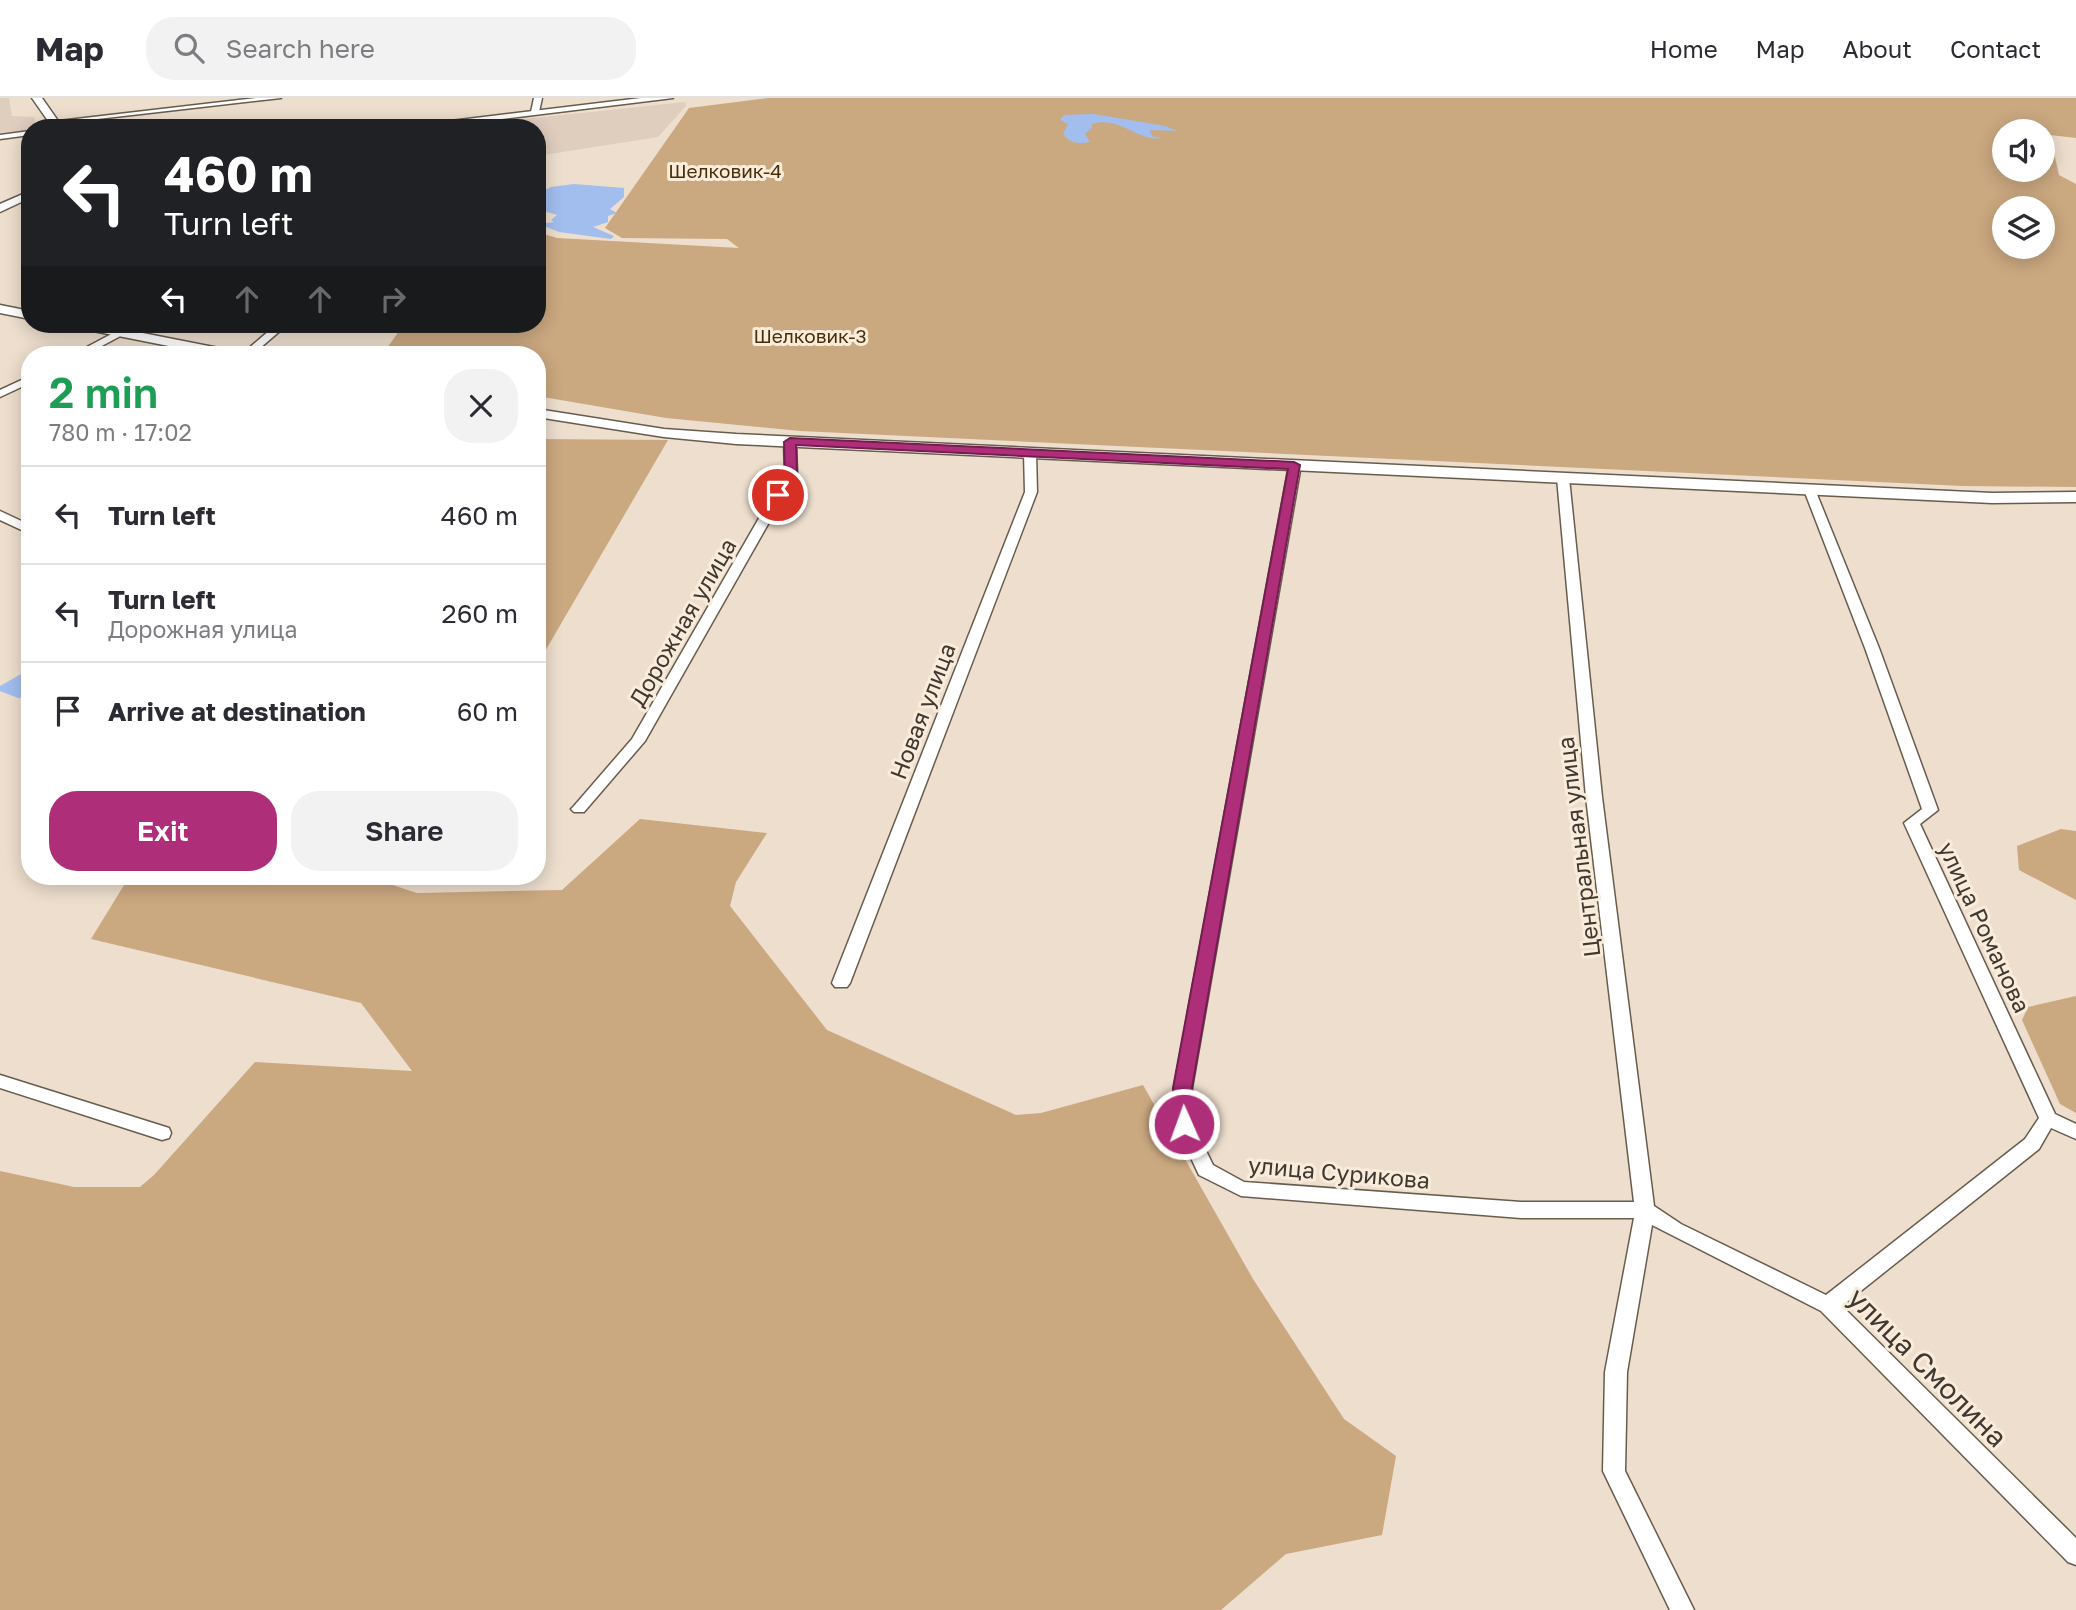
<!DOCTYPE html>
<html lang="en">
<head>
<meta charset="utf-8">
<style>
	:root { --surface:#fff; --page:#f2f2f3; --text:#2b2b33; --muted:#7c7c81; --line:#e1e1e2; --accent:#af2e7a }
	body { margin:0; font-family:"Golos Text",sans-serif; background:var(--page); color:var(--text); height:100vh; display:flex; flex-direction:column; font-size:26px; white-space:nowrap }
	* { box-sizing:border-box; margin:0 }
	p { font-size:23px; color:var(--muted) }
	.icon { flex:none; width:38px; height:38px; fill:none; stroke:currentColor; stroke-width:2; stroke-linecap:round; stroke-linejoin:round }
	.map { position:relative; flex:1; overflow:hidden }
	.drawer { position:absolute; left:21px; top:248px; width:525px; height:539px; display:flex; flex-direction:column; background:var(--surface); border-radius:28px; box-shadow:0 4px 18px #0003 }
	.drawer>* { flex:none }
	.guide { position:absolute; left:21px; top:21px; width:525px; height:214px; border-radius:28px; box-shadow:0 4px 18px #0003; background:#202124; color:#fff; overflow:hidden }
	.tools { position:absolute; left:1992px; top:21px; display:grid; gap:14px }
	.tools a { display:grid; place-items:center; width:63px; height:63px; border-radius:50%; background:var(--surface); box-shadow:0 4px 18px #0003; font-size:35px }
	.pin { position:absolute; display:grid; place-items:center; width:60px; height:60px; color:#fff; margin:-30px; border:4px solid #fff; border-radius:50%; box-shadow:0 2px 7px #0007 }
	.me { position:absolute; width:77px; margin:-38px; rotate:358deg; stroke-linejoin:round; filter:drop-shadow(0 0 5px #0008) }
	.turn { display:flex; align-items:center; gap:24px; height:147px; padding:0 28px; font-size:32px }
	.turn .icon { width:91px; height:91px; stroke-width:2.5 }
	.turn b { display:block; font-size:49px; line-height:60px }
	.lanes { display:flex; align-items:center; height:66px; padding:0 28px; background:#0003; justify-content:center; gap:35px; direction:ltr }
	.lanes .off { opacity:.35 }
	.round { display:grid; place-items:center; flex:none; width:74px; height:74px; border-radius:28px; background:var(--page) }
	.overview { display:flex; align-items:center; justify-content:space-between; height:119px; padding:0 28px }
	h1 { font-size:42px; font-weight:600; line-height:52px; color:#1e9e55 }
	.action { display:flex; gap:14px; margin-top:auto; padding:14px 28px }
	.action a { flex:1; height:80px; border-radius:28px; background:var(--accent); color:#fff; font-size:28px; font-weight:600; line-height:80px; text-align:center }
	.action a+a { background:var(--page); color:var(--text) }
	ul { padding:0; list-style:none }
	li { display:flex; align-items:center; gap:21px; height:98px; padding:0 28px; border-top:2px solid var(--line) }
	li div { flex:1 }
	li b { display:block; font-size:26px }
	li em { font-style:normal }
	header { display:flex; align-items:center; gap:42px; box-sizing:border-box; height:98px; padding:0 35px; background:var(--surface); border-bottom:2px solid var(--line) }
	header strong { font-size:33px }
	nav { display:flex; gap:38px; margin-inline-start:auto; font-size:24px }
	.search { width:490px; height:63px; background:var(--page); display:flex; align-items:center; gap:18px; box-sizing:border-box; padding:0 24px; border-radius:28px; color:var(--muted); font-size:26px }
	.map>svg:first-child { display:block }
	.industrial { fill:#dfcdbe }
	.green { fill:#caa880; fill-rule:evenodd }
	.water { fill:#a2beee }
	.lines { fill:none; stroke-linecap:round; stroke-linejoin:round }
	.minor-casing { stroke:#695c4d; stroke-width:3 }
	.tertiary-casing { stroke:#695c4d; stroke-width:3 }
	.minor { fill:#fff; fill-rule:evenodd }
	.tertiary { fill:#fff; fill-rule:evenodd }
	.route { fill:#af2e7a; stroke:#721e4f; stroke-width:2 }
	.labels { text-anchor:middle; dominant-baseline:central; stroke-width:6; stroke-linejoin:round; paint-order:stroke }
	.far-park-label { font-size:19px; fill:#492f09; stroke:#faecda }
	.street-label { font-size:23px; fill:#3f3932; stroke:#faecda }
	.near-street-label { font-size:28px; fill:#3f3932; stroke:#faecda }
</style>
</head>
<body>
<header>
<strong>Map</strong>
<div class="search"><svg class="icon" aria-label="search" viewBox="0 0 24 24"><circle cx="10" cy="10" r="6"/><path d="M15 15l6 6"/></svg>Search here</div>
<nav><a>Home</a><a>Map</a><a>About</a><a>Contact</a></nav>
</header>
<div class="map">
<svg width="2076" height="1512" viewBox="0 0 2076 1512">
	<rect width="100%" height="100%" fill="#eddecd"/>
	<g class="industrial">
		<path d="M 0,0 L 9,0 L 12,18 L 34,19 L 37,30 L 30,30 L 30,34 L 0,37 Z"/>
		<path d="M 685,4 L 686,8 L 658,39 L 537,58 L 537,30 L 438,30 Z"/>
	</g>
	<g class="green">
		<path d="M 768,0 L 2076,0 L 2076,40 L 2050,37 L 2059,77 L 2076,86 L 2076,389 L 1963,388 L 800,333 L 666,320 L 537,298 L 537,257 L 382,257 L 404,226 L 537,226 L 537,134 L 557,140 L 739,150 L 727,141 L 622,140 L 605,130 L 689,10 ZM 2004,33 L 2042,33 L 2042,72 L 2004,72 ZM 2004,110 L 2042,110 L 2042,149 L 2004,149 Z"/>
		<path d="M 537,341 L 668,342 L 537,567 Z"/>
		<path d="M 640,721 L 767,735 L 736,784 L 730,808 L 827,932 L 1016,1017 L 1041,1015 L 1143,987 L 1253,1181 L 1344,1321 L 1396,1358 L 1382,1437 L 1286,1456 L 1221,1512 L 0,1512 L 0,1073 L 74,1089 L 140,1089 L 154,1077 L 255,964 L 412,973 L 361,905 L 91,841 L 129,779 L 368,779 L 417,795 L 562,792 Z"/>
		<path d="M 2061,731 L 2076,733 L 2076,802 L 2019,772 L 2017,748 Z"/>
		<path d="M 2076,898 L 2076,1015 L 2060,1006 L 2022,922 L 2028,909 Z"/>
	</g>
	<g class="water">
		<path d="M 1094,16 L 1165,28 L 1177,33 L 1150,32 L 1152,38 L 1161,40 C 1141,45 1119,17 1092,26 L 1092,30 L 1085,36 L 1090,44 C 1079,46 1070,46 1063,36 L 1068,26 L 1060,22 L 1064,17 Z"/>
		<path d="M 574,86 L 624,90 L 624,99 L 610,111 L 617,115 L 608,118 L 608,124 L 593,129 L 614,138 L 611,141 L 559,134 L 539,126 L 554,124 L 551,122 L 557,117 L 537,111 L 537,96 L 551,89 Z"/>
		<path d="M 30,571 L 30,599 L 18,600 L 0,593 L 0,588 Z"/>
	</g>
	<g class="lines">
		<g class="minor-casing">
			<g id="minor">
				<path d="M 256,0 L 281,0 L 54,26 L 50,24 Z"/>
				<path d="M 534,0 L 542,0 L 539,14 L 535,16 L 531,14 Z"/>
				<path d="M 30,33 L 30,37 L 0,41 L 0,37 Z"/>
				<path d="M 277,226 L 288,226 L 252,257 L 241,257 Z"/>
				<path d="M 117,233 L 126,235 L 85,257 L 72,257 Z"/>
				<path d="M 30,278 L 30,285 L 0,299 L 0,292 Z"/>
				<path d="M 790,341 L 796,344 L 797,375 L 645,643 L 584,714 L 574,714 L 571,711 L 574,708 L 632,641 L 785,375 L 784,344 Z"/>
				<path d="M 1030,352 L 1036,355 L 1037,394 L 850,885 L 847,889 L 835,889 L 832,885 L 1025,394 L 1024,355 Z"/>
				<path d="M 1295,364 L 1301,367 L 1192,990 L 1193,1026 L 1213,1067 L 1244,1084 L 1521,1104 L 1634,1104 L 1586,699 L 1557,380 L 1563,376 L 1569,380 L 1602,699 L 1654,1108 L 1681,1126 L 1826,1197 L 2025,1041 L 2039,1020 L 1904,725 L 1922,711 L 1865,550 L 1804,392 L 1810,388 L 1814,389 L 1879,550 L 1938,712 L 1920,726 L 2055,1016 L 2076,1026 L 2076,1041 L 2051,1030 L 2039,1051 L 1842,1208 L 2076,1440 L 2076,1467 L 2068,1464 L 1821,1213 L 1652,1127 L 1627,1274 L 1625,1373 L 1694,1512 L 1670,1512 L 1603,1373 L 1605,1274 L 1634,1120 L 1521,1120 L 1241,1098 L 1199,1077 L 1175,1026 L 1174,990 L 1289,367 Z"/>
				<path d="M 0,413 L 30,427 L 30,436 L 0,422 Z"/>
				<path d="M 0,977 L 169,1030 L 171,1035 L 169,1040 L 162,1042 L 0,990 Z"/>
			</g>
		</g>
		<g class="tertiary-casing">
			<g id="tertiary">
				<path d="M 32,0 L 42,0 L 63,30 L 53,30 Z"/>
				<path d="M 641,0 L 673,0 L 429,30 L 393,30 Z"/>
				<path d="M 30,93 L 30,100 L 0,114 L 0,106 Z"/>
				<path d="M 0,207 L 30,213 L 30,221 L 0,215 Z"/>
				<path d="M 71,226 L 97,226 L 234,253 L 241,257 L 214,257 L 78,230 Z"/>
				<path d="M 537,311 L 664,331 L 736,336 L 1992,395 L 2076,394 L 2076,404 L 1992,405 L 736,346 L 664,339 L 537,319 Z"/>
			</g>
		</g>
		<use href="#minor" class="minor"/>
		<use href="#tertiary" class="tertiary"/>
	</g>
	<path class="route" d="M 790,340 L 1294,364 L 1300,367 L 1192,990 L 1193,1026 L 1191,1031 L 1177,1031 L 1175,1026 L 1173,990 L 1288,371 L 796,347 L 797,375 L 783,400 L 778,401 L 772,397 L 785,375 L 784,344 Z"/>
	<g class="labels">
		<g class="far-park-label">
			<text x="725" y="72">Шелковик-4</text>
			<text x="810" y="237">Шелковик-3</text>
		</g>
		<g class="street-label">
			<text transform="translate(682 524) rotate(-60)">Дорожная улица</text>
			<text transform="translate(922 613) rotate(-69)">Новая улица</text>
			<text transform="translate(1578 749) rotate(-97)">Центральная улица</text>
			<text transform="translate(1985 829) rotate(65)">улица Романова</text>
			<text transform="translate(1339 1074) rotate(5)">улица Сурикова</text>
		</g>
		<g class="near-street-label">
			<text transform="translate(1928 1269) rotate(45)">улица Смолина</text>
		</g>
	</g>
</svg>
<div class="tools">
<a><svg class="icon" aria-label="sound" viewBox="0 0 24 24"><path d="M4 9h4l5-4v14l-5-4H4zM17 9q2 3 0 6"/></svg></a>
<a><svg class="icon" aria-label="layers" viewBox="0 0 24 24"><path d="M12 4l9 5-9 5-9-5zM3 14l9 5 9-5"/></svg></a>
</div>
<div class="pin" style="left:778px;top:397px;background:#d93025"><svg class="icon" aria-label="arrive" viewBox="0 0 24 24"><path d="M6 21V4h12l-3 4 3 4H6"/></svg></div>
<svg class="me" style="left:1184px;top:1026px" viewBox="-20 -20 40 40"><circle r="17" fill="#af2e7a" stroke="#fff" stroke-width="3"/><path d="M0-11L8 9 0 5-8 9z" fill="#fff"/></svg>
<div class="guide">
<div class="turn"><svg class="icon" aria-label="left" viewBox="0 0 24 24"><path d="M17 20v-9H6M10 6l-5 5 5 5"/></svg><div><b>460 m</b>Turn left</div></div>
<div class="lanes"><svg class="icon" aria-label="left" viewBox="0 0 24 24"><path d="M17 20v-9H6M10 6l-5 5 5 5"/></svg><svg class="icon off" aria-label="ahead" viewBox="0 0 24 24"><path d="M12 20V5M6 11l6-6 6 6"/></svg><svg class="icon off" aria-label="ahead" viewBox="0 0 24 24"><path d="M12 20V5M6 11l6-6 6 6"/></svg><svg class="icon off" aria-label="right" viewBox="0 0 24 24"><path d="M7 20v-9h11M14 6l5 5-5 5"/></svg></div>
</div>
<section class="drawer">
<div class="overview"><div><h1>2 min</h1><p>780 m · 17:02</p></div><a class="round"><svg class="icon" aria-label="close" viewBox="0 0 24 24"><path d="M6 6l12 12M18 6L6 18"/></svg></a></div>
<ul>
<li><svg class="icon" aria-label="left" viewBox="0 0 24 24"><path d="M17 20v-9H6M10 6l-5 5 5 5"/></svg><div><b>Turn left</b></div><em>460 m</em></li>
<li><svg class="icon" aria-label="left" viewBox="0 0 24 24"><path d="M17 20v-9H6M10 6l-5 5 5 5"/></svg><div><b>Turn left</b><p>Дорожная улица</p></div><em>260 m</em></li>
<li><svg class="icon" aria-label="arrive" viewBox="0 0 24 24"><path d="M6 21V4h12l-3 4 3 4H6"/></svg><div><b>Arrive at destination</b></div><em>60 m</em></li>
</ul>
<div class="action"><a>Exit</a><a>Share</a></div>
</section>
</div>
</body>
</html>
